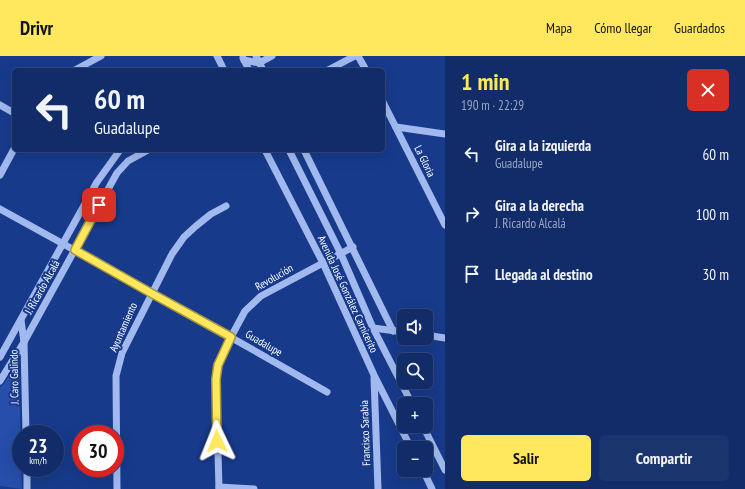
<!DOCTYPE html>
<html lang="es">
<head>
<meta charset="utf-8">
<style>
	:root { --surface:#112c68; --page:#1a346e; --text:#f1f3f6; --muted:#9ca7c0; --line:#30487c; --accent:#ffe75e }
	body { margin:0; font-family:"PT Sans Narrow",sans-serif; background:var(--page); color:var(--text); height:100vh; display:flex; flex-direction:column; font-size:15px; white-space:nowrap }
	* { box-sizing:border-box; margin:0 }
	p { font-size:13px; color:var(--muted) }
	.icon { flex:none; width:22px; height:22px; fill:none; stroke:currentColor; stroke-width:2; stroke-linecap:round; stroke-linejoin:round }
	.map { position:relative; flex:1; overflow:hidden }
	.panel { display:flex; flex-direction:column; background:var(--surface); width:300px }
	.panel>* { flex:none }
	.hud { position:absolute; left:12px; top:12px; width:373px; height:84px; border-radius:6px; box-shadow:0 4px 16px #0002,0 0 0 1px var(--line); background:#112c68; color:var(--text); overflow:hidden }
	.fabs { position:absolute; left:397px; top:253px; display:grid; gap:8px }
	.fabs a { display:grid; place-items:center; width:36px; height:36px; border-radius:6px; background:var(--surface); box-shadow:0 4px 16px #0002,0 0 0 1px var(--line); font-size:20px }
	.speed { position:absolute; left:12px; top:369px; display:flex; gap:8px; font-size:20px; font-weight:700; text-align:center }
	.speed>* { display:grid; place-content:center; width:52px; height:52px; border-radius:50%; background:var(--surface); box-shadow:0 4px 16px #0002,0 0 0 1px var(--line); line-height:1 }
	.speed small { font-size:10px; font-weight:400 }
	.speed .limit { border:6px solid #d22; background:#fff; color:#111 }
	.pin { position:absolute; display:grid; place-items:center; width:34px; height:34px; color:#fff; margin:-17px; border-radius:8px; box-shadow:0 2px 6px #0006 }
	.me { position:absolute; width:44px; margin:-22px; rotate:358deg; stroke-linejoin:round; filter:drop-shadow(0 0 3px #0008) }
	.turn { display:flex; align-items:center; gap:14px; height:84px; padding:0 16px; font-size:18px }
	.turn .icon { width:52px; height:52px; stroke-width:2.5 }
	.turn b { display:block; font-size:28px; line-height:34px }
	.round { display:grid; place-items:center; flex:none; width:42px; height:42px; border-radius:6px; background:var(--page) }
	.summary { display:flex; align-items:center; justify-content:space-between; height:68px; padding:0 16px }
	h1 { font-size:24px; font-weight:800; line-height:30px; color:var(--accent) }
	.primary-button { display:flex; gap:8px; margin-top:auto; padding:8px 16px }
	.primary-button a { flex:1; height:46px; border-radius:6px; background:var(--accent); color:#111; font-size:16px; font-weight:800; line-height:46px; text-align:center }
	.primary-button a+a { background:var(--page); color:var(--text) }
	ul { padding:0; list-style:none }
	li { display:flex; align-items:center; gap:12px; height:60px; padding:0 16px }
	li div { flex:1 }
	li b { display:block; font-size:15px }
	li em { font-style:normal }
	header { display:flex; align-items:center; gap:24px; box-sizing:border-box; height:56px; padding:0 20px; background:var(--accent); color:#111 }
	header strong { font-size:19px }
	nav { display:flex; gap:22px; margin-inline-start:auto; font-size:14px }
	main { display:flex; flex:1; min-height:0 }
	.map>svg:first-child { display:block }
	.building { fill:#264eaa }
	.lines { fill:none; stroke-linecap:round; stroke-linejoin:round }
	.minor { stroke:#a1b9ee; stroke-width:7 }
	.route-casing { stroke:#a6963d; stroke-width:10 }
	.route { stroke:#ffe75e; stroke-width:7 }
	.labels { text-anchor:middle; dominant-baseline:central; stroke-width:4; stroke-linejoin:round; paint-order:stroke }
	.street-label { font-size:11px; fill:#fff; stroke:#173a8b }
</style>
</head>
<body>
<header>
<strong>Drivr</strong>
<nav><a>Mapa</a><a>Cómo llegar</a><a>Guardados</a></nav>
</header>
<main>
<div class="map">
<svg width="445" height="433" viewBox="0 0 445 433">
	<rect width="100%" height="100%" fill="#173a8b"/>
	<path class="building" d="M 19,303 L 21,412 L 22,433 L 0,430 L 0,331 L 4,328 Z"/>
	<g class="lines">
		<g class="minor">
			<path d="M 217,0 L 224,14"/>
			<path d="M 256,0 L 263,14"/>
			<path d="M 358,0 L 366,14"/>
			<path d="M 243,2 L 249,14"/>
			<path d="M 244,4 L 259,7 L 272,0"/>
			<path d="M 75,14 L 101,0"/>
			<path d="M 328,14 L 355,0"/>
			<path d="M 383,46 L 445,169"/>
			<path d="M 0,49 L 14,57"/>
			<path d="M 396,71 L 445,78"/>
			<path d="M 265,94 L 323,207 L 374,319 L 411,392"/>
			<path d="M 289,94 L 341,198 L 373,272 L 412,348"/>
			<path d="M 304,94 L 393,275"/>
			<path d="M 0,119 L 14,93"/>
			<path d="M 0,153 C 109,213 219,274 327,336"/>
			<path d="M 21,264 L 24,286 L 26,378"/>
			<path d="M 373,272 L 404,276"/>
			<path d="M 426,279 L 445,282"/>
			<path d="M 0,301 L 97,126 L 120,94"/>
			<path d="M 374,322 L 378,433"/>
			<path d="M 0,325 L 24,286 L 117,117 L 128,105 L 148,94"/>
			<path d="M 423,370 L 445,414"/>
			<path d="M 27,412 L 27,433"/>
			<path d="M 423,414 L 432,433"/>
			<path d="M 219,431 L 254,433"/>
			<path d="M 117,433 L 116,320 L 122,297 L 172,198 L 184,181 L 196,170 L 211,158 L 226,150"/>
			<path d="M 219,433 L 216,323 L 218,309 L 231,281 L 245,255 L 261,240 L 353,191"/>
		</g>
	</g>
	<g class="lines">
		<g class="route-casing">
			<path id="route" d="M 99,149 L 75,194 L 151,237 L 231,281 L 218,309 L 216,323 L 217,385"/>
		</g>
		<use href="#route" class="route"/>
	</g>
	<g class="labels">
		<g class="street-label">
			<text transform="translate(425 105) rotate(64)">La Gloria</text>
			<text transform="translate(274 221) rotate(-30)">Revolución</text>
			<text transform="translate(42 231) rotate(-61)">J. Ricardo Alcalá</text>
			<text transform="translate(348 238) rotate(65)">Avenida José González Carnicerito</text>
			<text transform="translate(123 271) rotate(-66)">Ayuntamiento</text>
			<text transform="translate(264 287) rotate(30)">Guadalupe</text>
			<text transform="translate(14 321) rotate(-91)">J. Caro Galindo</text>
			<text transform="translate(365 377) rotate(-92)">Francisco Sarabia</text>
		</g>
	</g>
</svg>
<div class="fabs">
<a><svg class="icon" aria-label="sound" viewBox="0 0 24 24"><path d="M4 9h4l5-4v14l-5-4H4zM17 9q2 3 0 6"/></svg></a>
<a><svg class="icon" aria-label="search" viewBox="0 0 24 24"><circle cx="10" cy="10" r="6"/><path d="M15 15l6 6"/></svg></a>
<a>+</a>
<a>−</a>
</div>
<div class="speed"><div>23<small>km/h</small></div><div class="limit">30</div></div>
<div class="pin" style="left:99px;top:149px;background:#d93025"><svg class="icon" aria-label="arrive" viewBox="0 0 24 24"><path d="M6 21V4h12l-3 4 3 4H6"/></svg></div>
<svg class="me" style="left:217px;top:385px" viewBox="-20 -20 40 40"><path d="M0-17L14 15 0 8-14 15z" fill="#ffe75e" stroke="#fff" stroke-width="4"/></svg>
<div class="hud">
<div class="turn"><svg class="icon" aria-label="left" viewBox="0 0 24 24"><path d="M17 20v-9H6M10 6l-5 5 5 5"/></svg><div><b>60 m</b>Guadalupe</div></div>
</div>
</div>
<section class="panel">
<div class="summary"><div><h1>1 min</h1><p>190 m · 22:29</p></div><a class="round" style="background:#d93025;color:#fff"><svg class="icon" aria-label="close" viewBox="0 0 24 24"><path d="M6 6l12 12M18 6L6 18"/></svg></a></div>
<ul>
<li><svg class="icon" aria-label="left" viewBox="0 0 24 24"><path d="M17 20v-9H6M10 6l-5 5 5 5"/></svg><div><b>Gira a la izquierda</b><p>Guadalupe</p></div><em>60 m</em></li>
<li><svg class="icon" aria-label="right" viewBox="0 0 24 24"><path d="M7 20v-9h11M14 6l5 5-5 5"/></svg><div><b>Gira a la derecha</b><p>J. Ricardo Alcalá</p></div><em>100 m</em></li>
<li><svg class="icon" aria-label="arrive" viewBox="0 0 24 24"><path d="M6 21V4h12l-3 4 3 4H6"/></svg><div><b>Llegada al destino</b></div><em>30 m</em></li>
</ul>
<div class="primary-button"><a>Salir</a><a>Compartir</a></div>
</section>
</main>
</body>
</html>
